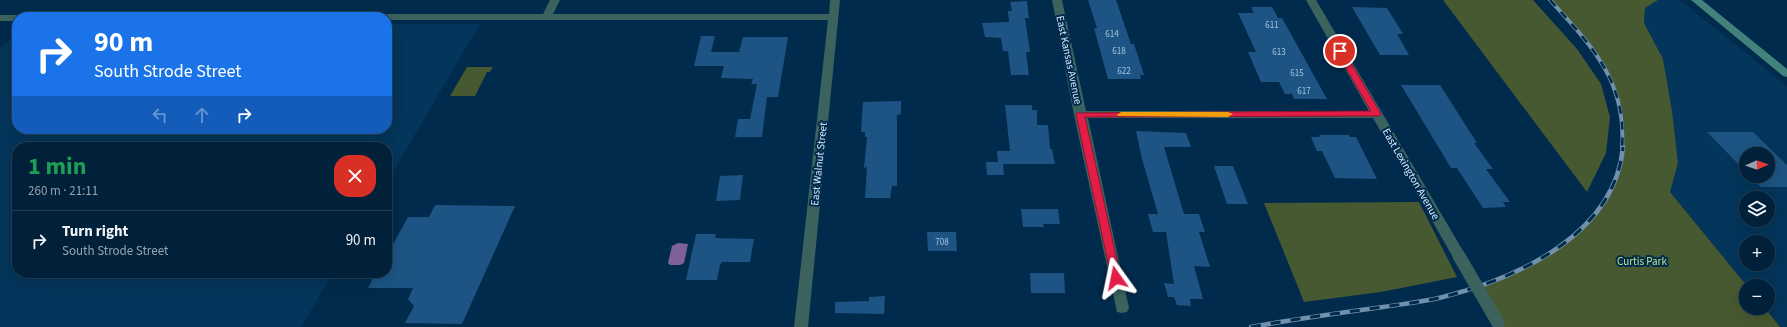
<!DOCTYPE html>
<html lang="en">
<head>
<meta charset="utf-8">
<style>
	:root { --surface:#012039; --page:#0b2841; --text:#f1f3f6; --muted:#96a3ae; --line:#233e53 }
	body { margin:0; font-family:"Source Sans 3",sans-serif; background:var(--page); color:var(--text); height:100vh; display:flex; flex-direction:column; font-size:15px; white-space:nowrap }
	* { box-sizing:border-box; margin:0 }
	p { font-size:13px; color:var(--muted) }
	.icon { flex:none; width:22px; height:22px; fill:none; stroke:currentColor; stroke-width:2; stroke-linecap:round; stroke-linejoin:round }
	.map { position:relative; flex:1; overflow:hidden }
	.side { position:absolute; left:12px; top:142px; width:380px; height:136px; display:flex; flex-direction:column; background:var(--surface); border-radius:16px; box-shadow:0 4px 16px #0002,0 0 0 1px var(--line) }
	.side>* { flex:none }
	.banner { position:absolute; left:12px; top:12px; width:380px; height:122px; border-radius:16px; box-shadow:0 4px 16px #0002,0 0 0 1px var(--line); background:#1a73e8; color:#fff; overflow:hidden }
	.needle { width:26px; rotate:88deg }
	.buttons { position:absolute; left:1739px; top:147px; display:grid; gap:8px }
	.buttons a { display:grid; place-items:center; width:36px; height:36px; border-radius:50%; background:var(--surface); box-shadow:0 4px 16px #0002,0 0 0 1px var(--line); font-size:20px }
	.pin { position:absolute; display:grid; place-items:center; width:34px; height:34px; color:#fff; margin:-17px; border:2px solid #fff; border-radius:50%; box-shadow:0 1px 4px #0007 }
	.me { position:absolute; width:44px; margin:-22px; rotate:348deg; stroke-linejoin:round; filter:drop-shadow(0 0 3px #0008) }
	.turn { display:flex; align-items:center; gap:14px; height:84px; padding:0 16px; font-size:18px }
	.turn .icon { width:52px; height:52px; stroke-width:2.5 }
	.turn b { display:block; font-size:28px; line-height:34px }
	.lanes { display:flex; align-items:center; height:38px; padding:0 16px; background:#0003; justify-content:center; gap:20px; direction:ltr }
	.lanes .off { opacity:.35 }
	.round { display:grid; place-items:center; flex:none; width:42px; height:42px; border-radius:16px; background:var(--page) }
	.summary { display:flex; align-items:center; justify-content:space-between; height:68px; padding:0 16px }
	h1 { font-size:24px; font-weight:700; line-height:30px; color:#1e9e55 }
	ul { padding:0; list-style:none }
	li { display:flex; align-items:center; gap:12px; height:60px; padding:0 16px; border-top:1px solid var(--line) }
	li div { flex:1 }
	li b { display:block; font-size:15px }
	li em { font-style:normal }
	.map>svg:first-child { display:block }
	.built { fill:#04355a; fill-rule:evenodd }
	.green { fill:#475931 }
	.water { fill:#7f609b }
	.building { fill:#1d5483 }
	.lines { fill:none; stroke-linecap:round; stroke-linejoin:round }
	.street { fill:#3c625e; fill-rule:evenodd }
	.secondary { fill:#42817c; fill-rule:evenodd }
	.rail-far1-casing { stroke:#7190ab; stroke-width:4 }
	.rail-casing { stroke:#7190ab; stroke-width:4.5 }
	.rail-far1 { stroke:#012b4c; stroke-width:2.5; stroke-dasharray:8; stroke-linecap:butt }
	.rail { stroke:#012b4c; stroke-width:3; stroke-dasharray:10; stroke-linecap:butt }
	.street-bridge { stroke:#3c625e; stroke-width:13 }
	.route { fill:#e11d48; stroke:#92132f }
	.slow { fill:#f59e0b }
	.labels { text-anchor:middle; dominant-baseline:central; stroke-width:4; stroke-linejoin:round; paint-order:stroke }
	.number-label { font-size:9px; fill:#a6c4e0 }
	.street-label { font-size:11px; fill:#d4e9ff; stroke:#012b4c }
	.park-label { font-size:11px; fill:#bde589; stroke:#012b4c }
</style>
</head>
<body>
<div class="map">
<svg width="1787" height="327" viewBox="0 0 1787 327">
	<rect width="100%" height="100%" fill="#012b4c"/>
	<g class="built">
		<path d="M 1658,0 L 1680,0 L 1787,86 L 1787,327 L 1780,327 L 1765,308 L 1768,308 L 1768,286 L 1747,286 L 1670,192 L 1678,163 L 1663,59 L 1644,23 L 1645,8 ZM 1746,154 L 1768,154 L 1768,176 L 1746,176 ZM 1746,198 L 1768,198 L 1768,220 L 1746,220 ZM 1746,242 L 1768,242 L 1768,264 L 1746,264 Z"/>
		<path d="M 387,24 L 480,24 L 387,182 L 387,147 L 17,147 L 17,273 L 333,273 L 301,327 L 0,327 L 0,48 L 17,34 L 17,129 L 387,129 Z"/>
	</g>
	<g class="green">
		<path d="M 1443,0 L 1533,0 L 1577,49 L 1601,84 L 1610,117 L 1606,153 L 1587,192 Z"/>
		<path d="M 1550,0 L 1658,0 L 1645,8 L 1644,23 L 1663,59 L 1672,111 L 1678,163 L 1670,192 L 1747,286 L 1746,308 L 1765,308 L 1780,327 L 1500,327 L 1477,288 C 1501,278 1523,268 1545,255 C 1552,251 1560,248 1566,243 C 1609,208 1639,148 1617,93 C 1602,57 1576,29 1550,0 Z"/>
		<path d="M 467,67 L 493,67 L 490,72 L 487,72 L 475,96 L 450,96 Z"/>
		<path d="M 170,142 L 224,142 L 220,147 L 165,147 Z"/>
		<path d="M 1419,202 L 1457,277 L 1381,292 L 1304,302 L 1264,203 Z"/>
	</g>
	<path class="water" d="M 678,243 L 688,244 L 684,263 L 680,265 L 670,265 L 668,263 L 672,246 Z"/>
	<g class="building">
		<path d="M 1088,0 L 1116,0 L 1131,44 L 1134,44 L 1144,75 L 1140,75 L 1141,79 L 1108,79 L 1094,28 L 1097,28 Z"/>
		<path d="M 1027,1 L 1029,18 L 1025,18 L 1030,52 L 1026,52 L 1029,75 L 1011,75 L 1008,51 L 1003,51 L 1001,38 L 985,37 L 982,23 L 1009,22 L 1008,11 L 1012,11 L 1010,2 Z"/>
		<path d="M 1251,7 L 1272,7 L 1278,18 L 1282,18 L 1327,99 L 1294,99 L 1292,94 L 1285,94 L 1279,82 L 1261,82 L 1248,52 L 1256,52 L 1238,13 L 1254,13 Z"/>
		<path d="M 1352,7 L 1387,8 L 1403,34 L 1397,34 L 1409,55 L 1380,55 Z"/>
		<path d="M 701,36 L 715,36 L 711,52 L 739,52 L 743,37 L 788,37 L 778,97 L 767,97 L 762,137 L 735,137 L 738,119 L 750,119 L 757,84 L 751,84 L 753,79 L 721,78 L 724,66 L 694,66 Z"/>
		<path d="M 1401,85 L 1440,85 L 1477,143 L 1474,143 L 1493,169 L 1486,169 L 1510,202 L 1503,202 L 1506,207 L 1483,208 L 1457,168 L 1451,168 Z"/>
		<path d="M 901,101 L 901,114 L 897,115 L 897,186 L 892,186 L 890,198 L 865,198 L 867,167 L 864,168 L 867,137 L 865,137 L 865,132 L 861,132 L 863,102 Z"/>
		<path d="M 1005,105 L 1032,105 L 1032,110 L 1037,110 L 1037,125 L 1048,125 L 1050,149 L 1052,149 L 1055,164 L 1003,164 L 1004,175 L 987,175 L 986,162 L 998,162 L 997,151 L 1010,151 Z"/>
		<path d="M 1136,131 L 1186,133 L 1191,147 L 1164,147 L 1184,214 L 1199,214 L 1205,232 L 1199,232 L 1210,267 L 1194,266 L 1203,299 L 1190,299 L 1191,306 L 1177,305 L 1174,297 L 1168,297 L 1164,283 L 1174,284 L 1166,232 L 1153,232 L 1148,214 L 1158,214 L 1142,159 Z"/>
		<path d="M 1707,132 L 1753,132 L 1787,165 L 1787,187 L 1761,187 L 1750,176 L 1768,176 L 1768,154 L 1746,154 L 1746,172 Z"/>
		<path d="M 1319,135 L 1349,135 L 1350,137 L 1356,137 L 1377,179 L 1335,178 L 1322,151 L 1317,151 L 1311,137 L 1320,137 Z"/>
		<path d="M 1214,166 L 1233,166 L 1248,204 L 1227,204 Z"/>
		<path d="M 743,175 L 740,200 L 716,201 L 720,176 Z"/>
		<path d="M 435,205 L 515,206 L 462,324 L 405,323 L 414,306 L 408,299 L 413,288 L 368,288 L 376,273 L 387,273 L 387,255 L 408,217 L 429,217 Z"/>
		<path d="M 1021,209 L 1058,209 L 1060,224 L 1043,224 L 1044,227 L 1023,227 Z"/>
		<path d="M 927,232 L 956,232 L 957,251 L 928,251 Z"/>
		<path d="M 696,234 L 716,234 L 715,238 L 754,239 L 750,262 L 722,262 L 720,265 L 717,280 L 686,280 Z"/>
		<path d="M 1030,273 L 1064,273 L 1065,293 L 1031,293 Z"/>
		<path d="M 885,296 L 884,314 L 835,313 L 835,302 L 869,301 L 869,297 Z"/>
	</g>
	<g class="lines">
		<g class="street">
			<path d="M 550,0 L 560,0 L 553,14 L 829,14 L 830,0 L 840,0 L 808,327 L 794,327 L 828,20 L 387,20 L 387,17 L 382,17 L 387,14 L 543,14 Z"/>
			<path d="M 1052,0 L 1062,0 L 1086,111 L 1369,111 L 1306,0 L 1316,0 L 1466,256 L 1464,259 L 1459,261 L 1454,259 L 1373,118 L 1088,118 L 1129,308 L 1127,312 L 1122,313 L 1117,312 L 1074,115 Z"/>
			<path d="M 0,15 L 17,15 L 21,17 L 17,17 L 17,21 L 0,21 Z"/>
		</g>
		<path class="secondary" d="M 1691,0 L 1702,0 L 1787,69 L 1787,77 L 1783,76 Z"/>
		<g class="rail-far1-casing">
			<path id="rail-far1" d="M 1550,0 C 1592,46 1627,82 1622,148"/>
		</g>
		<g class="rail-casing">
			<path id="rail" d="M 1251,327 C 1295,319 1339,313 1383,307 C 1403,304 1423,302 1443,297 C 1517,278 1615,235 1623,147"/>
		</g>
		<use href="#rail-far1" class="rail-far1"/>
		<use href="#rail" class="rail"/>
		<path class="street-bridge" d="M 1459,256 L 1498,323"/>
	</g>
	<path class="route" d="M 1340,48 L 1344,51 L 1381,114 L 1379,116 L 1085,117 L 1121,278 L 1119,281 L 1112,281 L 1076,115 L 1077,113 L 1371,111 L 1336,51 Z"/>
	<path class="slow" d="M 1121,112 L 1228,112 L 1233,114 L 1228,117 L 1118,116 L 1117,115 Z"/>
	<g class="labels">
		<g class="number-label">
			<text x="1272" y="25">611</text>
			<text x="1112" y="34">614</text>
			<text x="1119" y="51">618</text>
			<text x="1279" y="52">613</text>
			<text x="1124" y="71">622</text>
			<text x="1297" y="73">615</text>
			<text x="1304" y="91">617</text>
			<text x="942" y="242">708</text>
		</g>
		<g class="street-label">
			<text transform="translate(1069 60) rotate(78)">East Kansas Avenue</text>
			<text transform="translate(819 164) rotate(-84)">East Walnut Street</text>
			<text transform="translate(1411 174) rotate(60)">East Lexington Avenue</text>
		</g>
		<g class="park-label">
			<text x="1642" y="261">Curtis Park</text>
		</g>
	</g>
</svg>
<div class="buttons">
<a><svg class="needle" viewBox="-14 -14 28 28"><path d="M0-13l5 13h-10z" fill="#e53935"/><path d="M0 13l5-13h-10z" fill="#96a3ae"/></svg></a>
<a><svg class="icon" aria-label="layers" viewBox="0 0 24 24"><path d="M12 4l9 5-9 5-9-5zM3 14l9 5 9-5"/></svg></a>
<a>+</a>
<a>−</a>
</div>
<div class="pin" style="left:1340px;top:51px;background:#d93025"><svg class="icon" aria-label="arrive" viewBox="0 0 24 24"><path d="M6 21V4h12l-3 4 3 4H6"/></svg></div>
<svg class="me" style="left:1116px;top:278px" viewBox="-20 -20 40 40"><path d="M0-17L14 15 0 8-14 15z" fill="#e11d48" stroke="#fff" stroke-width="4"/></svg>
<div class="banner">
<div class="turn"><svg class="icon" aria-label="right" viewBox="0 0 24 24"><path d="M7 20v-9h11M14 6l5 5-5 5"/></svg><div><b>90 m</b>South Strode Street</div></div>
<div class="lanes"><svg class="icon off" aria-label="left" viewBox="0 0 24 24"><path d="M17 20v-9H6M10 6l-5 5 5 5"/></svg><svg class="icon off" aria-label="ahead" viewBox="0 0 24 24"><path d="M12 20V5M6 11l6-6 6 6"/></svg><svg class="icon" aria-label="right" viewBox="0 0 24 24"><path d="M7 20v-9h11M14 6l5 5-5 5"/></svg></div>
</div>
<section class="side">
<div class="summary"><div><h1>1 min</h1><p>260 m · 21:11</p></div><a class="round" style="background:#d93025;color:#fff"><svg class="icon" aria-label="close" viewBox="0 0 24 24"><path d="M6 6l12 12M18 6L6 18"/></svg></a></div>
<ul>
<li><svg class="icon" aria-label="right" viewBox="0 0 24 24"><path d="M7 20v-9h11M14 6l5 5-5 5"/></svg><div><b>Turn right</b><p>South Strode Street</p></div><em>90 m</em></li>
</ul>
</section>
</div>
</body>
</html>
